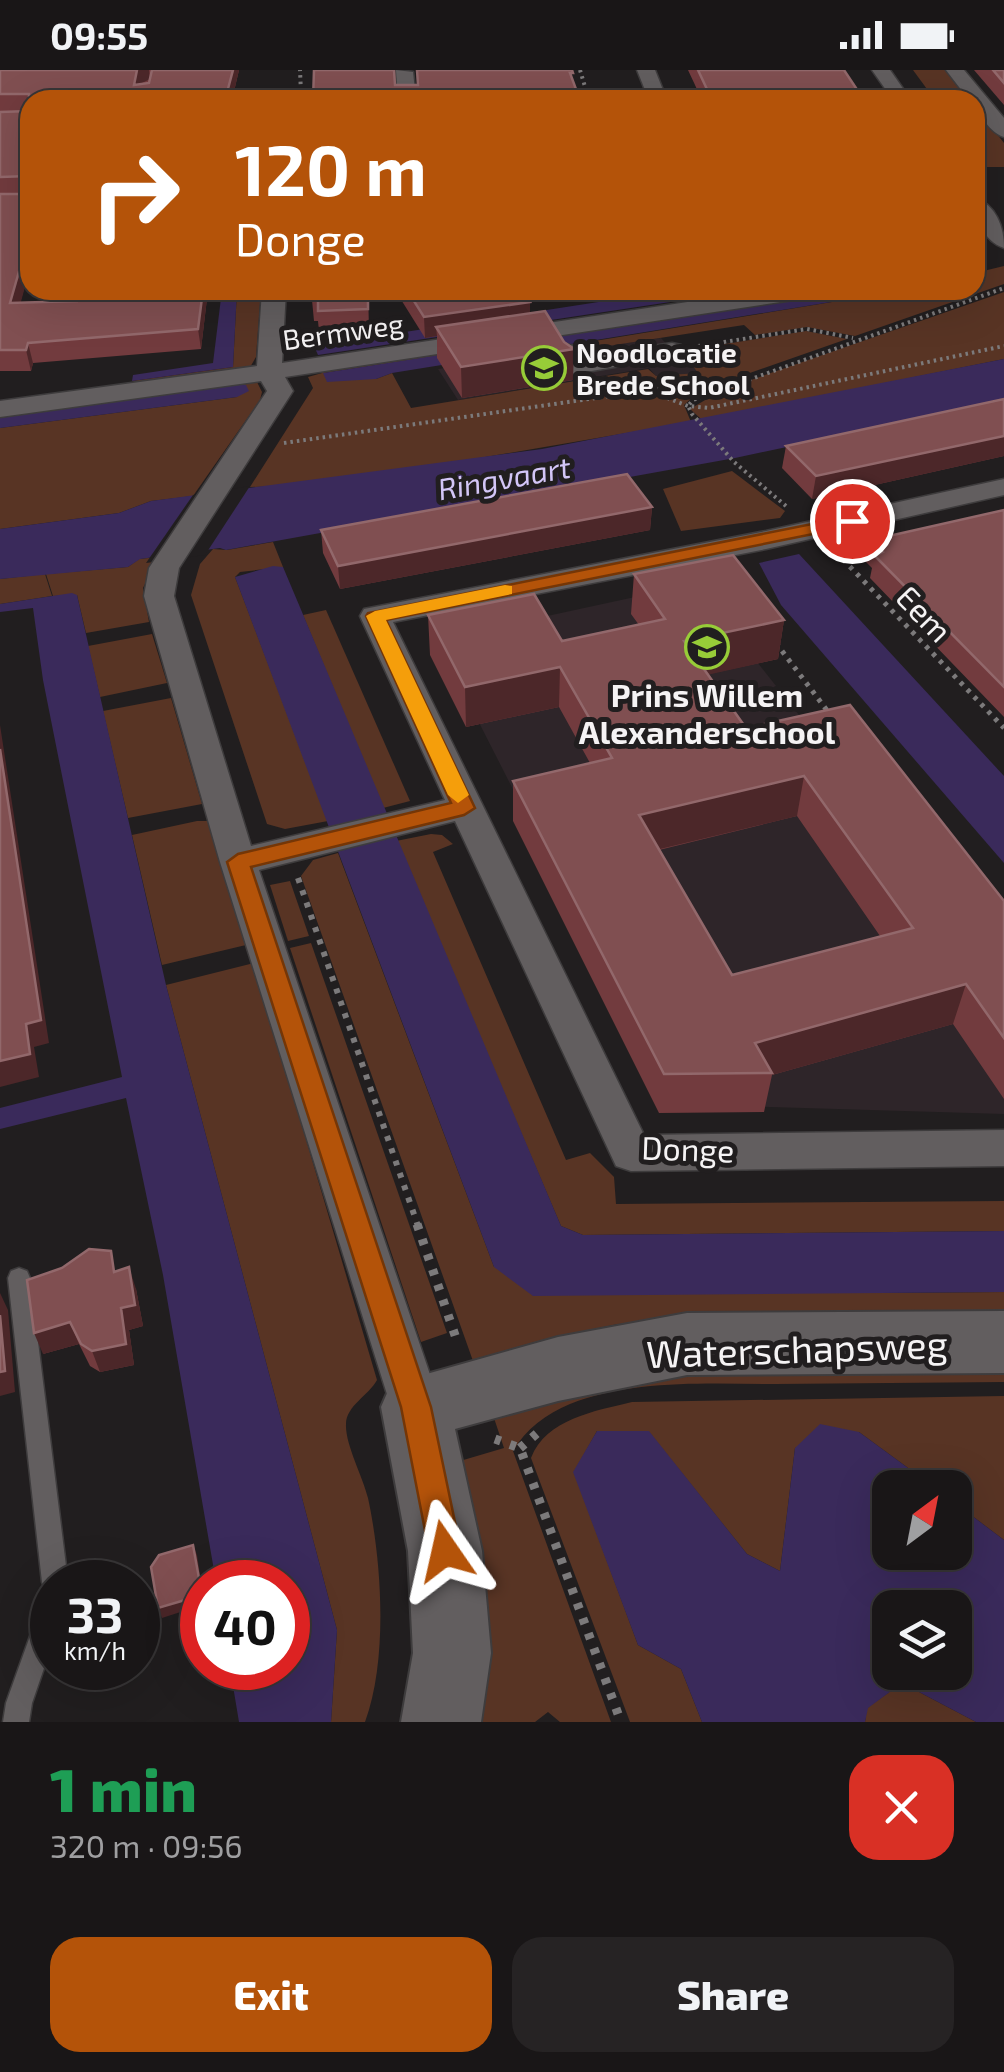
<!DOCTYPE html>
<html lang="en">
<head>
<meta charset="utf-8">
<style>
	:root { --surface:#191617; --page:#262324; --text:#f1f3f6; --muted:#9f9fa1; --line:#373536; --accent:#b45309 }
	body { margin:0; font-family:"Exo 2",sans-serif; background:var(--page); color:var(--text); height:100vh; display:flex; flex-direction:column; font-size:38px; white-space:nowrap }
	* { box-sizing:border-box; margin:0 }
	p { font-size:32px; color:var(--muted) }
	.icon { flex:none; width:55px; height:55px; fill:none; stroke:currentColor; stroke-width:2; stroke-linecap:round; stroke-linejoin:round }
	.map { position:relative; height:1652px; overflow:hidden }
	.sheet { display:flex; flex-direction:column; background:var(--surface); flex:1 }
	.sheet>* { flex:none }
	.hud { position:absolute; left:20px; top:20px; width:965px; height:210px; border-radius:30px; box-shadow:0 10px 40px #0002,0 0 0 2px var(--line); background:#b45309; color:#fff; overflow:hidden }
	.needle { width:65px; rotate:32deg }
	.buttons { position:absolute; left:872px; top:1400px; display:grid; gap:20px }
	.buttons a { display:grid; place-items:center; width:100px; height:100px; border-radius:20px; background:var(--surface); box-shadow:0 10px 40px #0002,0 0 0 2px var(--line); font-size:50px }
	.speed { position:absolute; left:30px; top:1490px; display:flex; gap:20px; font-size:50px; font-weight:700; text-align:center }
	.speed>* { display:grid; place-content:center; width:130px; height:130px; border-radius:50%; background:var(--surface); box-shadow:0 10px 40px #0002,0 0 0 2px var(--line); line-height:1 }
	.speed small { font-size:25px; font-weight:400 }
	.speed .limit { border:15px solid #d22; background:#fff; color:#111 }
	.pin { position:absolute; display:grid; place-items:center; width:85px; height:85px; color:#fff; margin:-42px; border:5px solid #fff; border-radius:50%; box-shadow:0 2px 10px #0007 }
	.me { position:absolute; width:110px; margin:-55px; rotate:349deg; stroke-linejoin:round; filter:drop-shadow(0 0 8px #0008) }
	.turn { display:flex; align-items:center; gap:35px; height:210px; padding:0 50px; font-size:45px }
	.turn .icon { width:130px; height:130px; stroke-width:2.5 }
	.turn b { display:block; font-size:70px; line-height:85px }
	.round { display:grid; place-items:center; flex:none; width:105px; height:105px; border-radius:30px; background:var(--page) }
	.headline { display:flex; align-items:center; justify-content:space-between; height:170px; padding:0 50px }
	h1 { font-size:60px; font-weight:800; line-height:75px; color:#1e9e55 }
	.primary-button { display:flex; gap:20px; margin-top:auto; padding:20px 50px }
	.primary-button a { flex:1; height:115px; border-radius:30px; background:var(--accent); color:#fff; font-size:40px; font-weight:800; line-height:115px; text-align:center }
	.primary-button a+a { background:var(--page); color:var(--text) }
	.status { display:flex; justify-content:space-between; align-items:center; height:70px; padding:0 50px; background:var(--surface); direction:ltr }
	.status svg { height:28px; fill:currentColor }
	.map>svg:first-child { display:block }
	.built { fill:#2e2529 }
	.green { fill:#583424 }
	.water { fill:#3a2a5b; fill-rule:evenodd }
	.pier { fill:#211e1f }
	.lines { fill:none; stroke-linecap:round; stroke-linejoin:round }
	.lane-casing { stroke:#3e3c3d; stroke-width:3 }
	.street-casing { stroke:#3e3c3d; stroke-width:3 }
	.secondary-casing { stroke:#3e3c3d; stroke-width:4 }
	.path-far3 { stroke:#7c7a7b; stroke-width:4; stroke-dasharray:2.5 4; stroke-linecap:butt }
	.path-far2 { stroke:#7c7a7b; stroke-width:5; stroke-dasharray:4 6; stroke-linecap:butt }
	.path-far1 { stroke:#7c7a7b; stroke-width:6; stroke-dasharray:5 8; stroke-linecap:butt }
	.path { stroke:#7c7a7b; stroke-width:9; stroke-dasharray:6 10; stroke-linecap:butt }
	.lane { fill:#625e5f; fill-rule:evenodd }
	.street { fill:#625e5f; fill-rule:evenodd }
	.secondary { fill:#625e5f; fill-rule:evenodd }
	.wall { fill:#723b3e; fill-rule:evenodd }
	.shaded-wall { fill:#4c2729 }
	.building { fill:#804f51; stroke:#92686b; stroke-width:2.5; fill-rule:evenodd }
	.route { fill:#b45309; stroke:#753606; stroke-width:2.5 }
	.slow { fill:#f59e0b }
	.labels { text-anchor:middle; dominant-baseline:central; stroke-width:10; stroke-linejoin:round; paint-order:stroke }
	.far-street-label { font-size:28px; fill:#f5f3f4; stroke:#211e1f }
	.far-poi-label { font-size:28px; font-weight:bold; fill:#f5f3f4; stroke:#211e1f; text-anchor:start }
	.far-water-label { font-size:30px; font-style:italic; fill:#d3c6f7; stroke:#211e1f }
	.street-label { font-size:32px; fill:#f5f3f4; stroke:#211e1f }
	.poi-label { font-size:32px; font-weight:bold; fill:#f5f3f4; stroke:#211e1f }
	.near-street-label { font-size:38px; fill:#f5f3f4; stroke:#211e1f }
</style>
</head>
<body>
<div class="status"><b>09:55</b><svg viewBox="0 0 49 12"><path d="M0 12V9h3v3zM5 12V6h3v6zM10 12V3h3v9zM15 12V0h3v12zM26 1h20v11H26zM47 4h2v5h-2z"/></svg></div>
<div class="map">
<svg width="1004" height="1652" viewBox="0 0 1004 1652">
	<rect width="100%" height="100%" fill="#211e1f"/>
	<g class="built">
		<path d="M 661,268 L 672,280 L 681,281 L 701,303 L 659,310 L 649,298 L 458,330 L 438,299 Z"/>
		<path d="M 695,514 L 1004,903 L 1004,1044 L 673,1034 L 437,570 Z"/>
	</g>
	<g class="green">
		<path d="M 913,0 L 947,0 L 971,30 L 935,30 Z"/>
		<path d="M 975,36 L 1004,73 L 1004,97 L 984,97 L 975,85 Z"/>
		<path d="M 1004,196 L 1004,214 L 855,266 L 807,257 L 755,265 L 744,255 L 569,282 L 564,276 L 905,220 L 975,220 L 975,203 Z"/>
		<path d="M 237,220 L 261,220 L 256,287 L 249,299 L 145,314 L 132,311 L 233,297 Z"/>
		<path d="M 1004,222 L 1004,289 L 711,348 L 700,348 L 690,339 L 722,320 Z"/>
		<path d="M 806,261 L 847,269 L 701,320 L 684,335 L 691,352 L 462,391 L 285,416 L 250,417 L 313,318 L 308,307 L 322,303 L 320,299 L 551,269 L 323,303 L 376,309 L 392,303 L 411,338 L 648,299 L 656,306 L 698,303 L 682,281 Z"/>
		<path d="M 247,310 L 257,312 L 262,322 L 260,330 L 193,426 L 151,431 L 119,443 L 0,459 L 0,358 L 237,327 L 241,314 L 0,348 L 0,343 Z"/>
		<path d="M 732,401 L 785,441 L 780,448 L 681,461 L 663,419 Z"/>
		<path d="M 273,472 L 283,497 L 240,502 L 235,507 L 328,751 L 285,759 L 267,754 L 191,525 L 200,494 L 213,479 L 227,480 Z"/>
		<path d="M 158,487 L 143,518 L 149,552 L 86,563 L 77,525 L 53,526 L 46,504 L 128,497 L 139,489 Z"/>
		<path d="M 45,504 L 52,526 L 0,534 L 0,509 Z"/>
		<path d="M 326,540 L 410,731 L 383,738 L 303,545 Z"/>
		<path d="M 152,564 L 167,613 L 100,627 L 88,576 Z"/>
		<path d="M 171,628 L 202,734 L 128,748 L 103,641 Z"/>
		<path d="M 197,751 L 208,751 L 246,875 L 162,895 L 132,765 Z"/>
		<path d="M 431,764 L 442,765 L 453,774 L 433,782 L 566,1090 L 590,1083 L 614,1107 L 616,1134 L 1004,1131 L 1004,1161 L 583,1165 L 561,1156 L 396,771 Z"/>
		<path d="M 338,783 L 494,1197 L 886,1223 L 1004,1222 L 1004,1250 L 618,1254 L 556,1267 L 473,1291 L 301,806 L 313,790 Z"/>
		<path d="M 290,811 L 309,866 L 288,871 L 270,815 Z"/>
		<path d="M 311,873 L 447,1263 L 421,1272 L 290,878 Z"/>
		<path d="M 254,893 L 377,1310 C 369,1325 346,1336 346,1354 C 345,1374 363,1407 368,1428 C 382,1493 388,1590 365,1652 L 331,1652 L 337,1560 L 166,915 Z"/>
		<path d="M 1004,1294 L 1004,1312 C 928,1313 851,1313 775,1314 C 709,1314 633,1309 570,1334 C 546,1344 526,1359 513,1381 L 611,1652 L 560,1652 L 548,1642 L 535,1652 L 479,1652 C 491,1558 483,1482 460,1391 L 504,1378 L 490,1336 L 616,1303 Z"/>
		<path d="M 1004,1326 L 1004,1470 L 955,1433 L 955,1418 L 934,1417 L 859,1362 L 795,1378 L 780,1501 L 747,1484 L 649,1362 L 597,1361 L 574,1402 L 638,1575 L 681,1599 L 702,1652 L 630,1652 L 531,1388 C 546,1349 595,1341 632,1332 Z"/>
		<path d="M 902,1613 L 976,1652 L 865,1652 L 867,1638 Z"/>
	</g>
	<g class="water">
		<path d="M 222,220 L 237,220 L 233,297 L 132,311 L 133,305 L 213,293 Z"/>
		<path d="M 676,220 L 694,220 L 697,228 L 318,285 L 314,276 Z"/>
		<path d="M 859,220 L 905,220 L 392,303 L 376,309 L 327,312 L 323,303 Z"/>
		<path d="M 1004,289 L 1004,331 L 735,388 L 226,480 L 220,478 L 140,489 L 128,497 L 0,509 L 0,459 L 119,443 L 151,431 L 542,379 Z"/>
		<path d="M 241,314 L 246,315 L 249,321 L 237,327 L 0,358 L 0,348 Z"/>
		<path d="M 799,484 L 1004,706 L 1004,793 L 781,535 L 759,493 Z"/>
		<path d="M 273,496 L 283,497 L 561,1156 L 583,1165 L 1004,1161 L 1004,1222 L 533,1226 L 494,1197 L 235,507 Z"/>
		<path d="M 72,523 L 77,525 L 166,915 L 337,1560 L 331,1652 L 239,1652 L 230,1598 L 288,1598 L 288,1512 L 216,1512 L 163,1205 L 126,1028 L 0,1059 L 0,1038 L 122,1007 L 43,610 L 33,538 L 0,542 L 0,534 Z"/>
		<path d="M 820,1354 L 859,1362 L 934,1417 L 890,1418 L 890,1482 L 955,1482 L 955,1433 L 1004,1470 L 1004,1652 L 976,1652 L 902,1613 L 868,1638 L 865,1652 L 702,1652 L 681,1599 L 638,1575 L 573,1402 L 597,1361 L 649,1361 L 747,1484 L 780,1501 L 795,1378 ZM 890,1538 L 955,1538 L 955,1602 L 890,1602 Z"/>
	</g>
	<path class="pier" d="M 250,416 L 205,485 L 146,493 L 193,425 Z"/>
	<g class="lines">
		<g class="lane-casing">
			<g id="lane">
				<path d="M 19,1198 L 27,1201 L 30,1208 L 68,1512 L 52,1512 L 52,1523 L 46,1521 L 42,1512 L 8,1208 L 11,1201 Z"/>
				<path d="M 52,1528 L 52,1575 L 32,1633 L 29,1652 L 3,1652 L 6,1633 L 39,1541 L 43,1532 Z"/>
			</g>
		</g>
		<g class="street-casing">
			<g id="street">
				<path d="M 396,0 L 413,2 L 416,30 L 398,30 Z"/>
				<path d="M 637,0 L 655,0 L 667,30 L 649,30 Z"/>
				<path d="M 872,0 L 890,0 L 911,30 L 893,30 Z"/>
				<path d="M 946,0 L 964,0 L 1004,48 L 1004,67 C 992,64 975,42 975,30 L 969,30 Z"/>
				<path d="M 975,128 C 996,135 1004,157 1004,178 C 983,171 975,148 975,128 Z"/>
				<path d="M 262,220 L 286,220 L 282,293 L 767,220 L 825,220 L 813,227 L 285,307 L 293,321 L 179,498 L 174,526 L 251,776 L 445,730 L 360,546 L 364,539 L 766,461 L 1004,409 L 1004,425 L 766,479 L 393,552 L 644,1065 L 1004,1060 L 1004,1096 L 631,1101 L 616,1096 L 455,751 L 259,800 L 441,1337 L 434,1354 L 416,1361 L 398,1354 L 391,1337 L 220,792 L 144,526 L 149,498 L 267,321 L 261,311 L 0,347 L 0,331 L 257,296 Z"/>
				<path d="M 672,273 L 681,275 L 684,280 L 681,285 L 575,304 L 566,301 L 553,281 L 565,274 L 574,276 L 582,287 Z"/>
			</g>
		</g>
		<g class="secondary-casing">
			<path id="secondary" d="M 1004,1241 L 1004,1303 L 687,1305 L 558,1331 L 455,1359 L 482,1481 L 491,1583 L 481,1652 L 401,1652 L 413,1583 L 408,1481 L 381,1337 L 391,1314 L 558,1267 L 687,1243 Z"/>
		</g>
		<g class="path-far3">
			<path d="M 580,0 L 589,30"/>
			<path d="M 293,30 L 301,23 L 300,0"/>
			<path d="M 698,276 L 807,259 L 853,268"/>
			<path d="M 649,321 L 688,336 L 709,338 L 1004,276"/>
			<path d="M 284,373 L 686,315"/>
			<path d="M 786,436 L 734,392 L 692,344 L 688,336 L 693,330 L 1004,218"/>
		</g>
		<g class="path-far2">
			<path d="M 836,482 L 1004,658"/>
			<path d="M 776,573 L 832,647"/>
		</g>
		<path class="path-far1" d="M 298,808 L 418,1156"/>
		<g class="path">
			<path d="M 417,1154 L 458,1274"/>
			<path d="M 495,1369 L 520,1378 L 621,1652"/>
			<path d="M 520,1378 L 542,1359"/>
		</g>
		<use href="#lane" class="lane"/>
		<use href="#street" class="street"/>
		<use href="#secondary" class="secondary"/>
	</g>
	<g class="wall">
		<path d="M 0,0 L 239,0 L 232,30 L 30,30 L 30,198 L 20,233 L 77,231 L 208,220 L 201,279 L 33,293 L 31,301 L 0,301 Z"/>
		<path d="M 688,0 L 844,0 L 864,30 L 702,30 Z"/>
		<path d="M 974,0 L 1004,0 L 1004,35 Z"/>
		<path d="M 368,220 L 369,259 L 319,262 L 318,251 L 314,251 L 312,230 Z"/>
		<path d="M 395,220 L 617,220 L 585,222 L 585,227 L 528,228 L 530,232 L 530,243 L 573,310 L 462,328 L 437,288 L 437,266 L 425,268 Z"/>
		<path d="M 1004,329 L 1004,386 L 812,429 L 782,398 L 786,376 Z"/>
		<path d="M 652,437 L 650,460 L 340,519 L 323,483 L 321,460 Z"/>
		<path d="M 1004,440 L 1004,647 L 870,508 L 872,498 L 866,492 L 871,470 Z"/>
		<path d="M 634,504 L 784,550 L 778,589 L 708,604 L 746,658 L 1004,831 L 1004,1029 L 953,954 L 772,1005 L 764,1042 L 659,1043 L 513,751 L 513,711 L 590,693 L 559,637 L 466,657 L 430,585 L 428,545 L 562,571 L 639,555 L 631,544 ZM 797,746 L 880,866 L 732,905 L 659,780 Z"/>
		<path d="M 118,1201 L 136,1219 L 143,1256 L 129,1260 L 134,1295 L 100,1302 L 90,1296 L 79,1274 L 43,1284 Z"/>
	</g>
	<g class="shaded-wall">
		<path d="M 137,0 L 149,0 L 150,9 L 140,14 L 134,15 Z"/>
		<path d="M 233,0 L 239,0 L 232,30 L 225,30 Z"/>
		<path d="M 30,163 L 30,198 L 15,254 L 10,233 Z"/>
		<path d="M 203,220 L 208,220 L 201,279 L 198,259 Z"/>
		<path d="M 530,232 L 530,252 L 436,257 L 437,266 L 425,268 L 424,247 Z"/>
		<path d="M 28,273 L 33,293 L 31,301 L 26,280 Z"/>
		<path d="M 574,279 L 573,310 L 462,328 L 461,297 Z"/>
		<path d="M 1004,366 L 1004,386 L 812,429 L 816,406 Z"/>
		<path d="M 652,437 L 650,460 L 340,519 L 338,496 Z"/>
		<path d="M 784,550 L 778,589 L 680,611 L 684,571 Z"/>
		<path d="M 560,597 L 559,637 L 466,657 L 465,617 Z"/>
		<path d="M 0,655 L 49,973 L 34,977 L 39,1007 L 0,1017 L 0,991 L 26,954 L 0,679 Z"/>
		<path d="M 804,706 L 797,746 L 635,785 L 639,745 Z"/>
		<path d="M 966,914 L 953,954 L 772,1005 L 772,1003 L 755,973 Z"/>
		<path d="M 129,1197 L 136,1219 L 143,1256 L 129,1260 L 134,1295 L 100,1302 L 92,1281 L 121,1238 Z"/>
		<path d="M 0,1223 L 8,1240 L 15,1322 L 0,1326 Z"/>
		<path d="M 70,1252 L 79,1274 L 43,1284 L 34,1263 Z"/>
		<path d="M 193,1475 L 197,1485 L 202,1518 L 202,1535 L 162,1548 L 158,1538 Z"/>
	</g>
	<g class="building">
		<path d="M 0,0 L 137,0 L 134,15 L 149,13 L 152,0 L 233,0 L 225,30 L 30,30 L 30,163 L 10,233 L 77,231 L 80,220 L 203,220 L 198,259 L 28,273 L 26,280 L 0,280 L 0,124 L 29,124 L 29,106 L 0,107 L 0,42 L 29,41 L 29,24 L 0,24 Z"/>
		<path d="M 314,0 L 394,0 L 395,15 L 418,15 L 417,0 L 572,0 L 573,3 L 570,3 L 580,30 L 313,30 Z"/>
		<path d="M 698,0 L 844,0 L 864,30 L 712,30 Z"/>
		<path d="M 993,0 L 1004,0 L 1004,13 Z"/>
		<path d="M 313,220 L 368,220 L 368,239 L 318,241 L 318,230 L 312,230 Z"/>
		<path d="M 407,220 L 522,220 L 530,232 L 424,247 Z"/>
		<path d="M 545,241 L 564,272 L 574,279 L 461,297 L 436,257 Z"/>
		<path d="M 1004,329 L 1004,366 L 816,406 L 786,376 Z"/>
		<path d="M 627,404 L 652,437 L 338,496 L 321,460 Z"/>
		<path d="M 1004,440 L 1004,617 L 875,486 L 883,482 L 871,470 Z"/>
		<path d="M 733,485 L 784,550 L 684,571 L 746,658 L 850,635 L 1004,831 L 1004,968 L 966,914 L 755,973 L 772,1003 L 664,1004 L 513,711 L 612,688 L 560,597 L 465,617 L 428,545 L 534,524 L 562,571 L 665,549 L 634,504 ZM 804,706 L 913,858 L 732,905 L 639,745 Z"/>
		<path d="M 0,679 L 41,950 L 26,954 L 30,984 L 0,991 Z"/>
		<path d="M 89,1179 L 111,1181 L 114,1202 L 129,1197 L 135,1235 L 121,1238 L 126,1274 L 92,1281 L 81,1274 L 70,1252 L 34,1263 L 27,1210 L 62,1198 Z"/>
		<path d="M 0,1245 L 5,1301 L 0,1302 Z"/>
		<path d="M 193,1475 L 202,1525 L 158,1538 L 151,1497 L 159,1485 Z"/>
	</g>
	<path class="route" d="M 852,446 L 858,447 L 858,455 L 386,550 L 475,738 L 464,745 L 251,797 L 431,1337 L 461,1481 L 457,1493 L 445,1497 L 434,1493 L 429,1481 L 401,1337 L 227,792 L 238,784 L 451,733 L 366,546 L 368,543 Z"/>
	<path class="slow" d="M 505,515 L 512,516 L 512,524 L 386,550 L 469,725 L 458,733 L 448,725 L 366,546 L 375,541 Z"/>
	<defs>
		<g id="school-ring" transform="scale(2.25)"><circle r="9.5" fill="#211e1f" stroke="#97cc38" stroke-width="1.5"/><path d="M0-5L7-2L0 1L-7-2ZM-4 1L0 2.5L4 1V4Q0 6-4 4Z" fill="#97cc38"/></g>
	</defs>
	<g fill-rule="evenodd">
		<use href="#school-ring" x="544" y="298"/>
		<use href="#school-ring" x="707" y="577"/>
	</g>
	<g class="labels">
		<g class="far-street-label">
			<text transform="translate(343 261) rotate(-8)">Bermweg</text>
		</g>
		<g class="far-poi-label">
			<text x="576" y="282">Noodlocatie<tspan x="576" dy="32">Brede School</tspan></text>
		</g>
		<g class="far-water-label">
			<text transform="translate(504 407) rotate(-10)">Ringvaart</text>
		</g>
		<g class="street-label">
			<text transform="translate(925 543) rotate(46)">Eem</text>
			<text transform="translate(688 1078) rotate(2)">Donge</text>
		</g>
		<g class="poi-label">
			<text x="707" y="624">Prins Willem<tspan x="707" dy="37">Alexanderschool</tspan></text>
		</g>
		<g class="near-street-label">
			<text transform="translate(797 1278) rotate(-2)">Waterschapsweg</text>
		</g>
	</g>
</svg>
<div class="buttons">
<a><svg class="needle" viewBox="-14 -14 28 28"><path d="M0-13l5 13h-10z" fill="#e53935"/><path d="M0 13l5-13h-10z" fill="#9f9fa1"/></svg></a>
<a><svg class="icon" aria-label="layers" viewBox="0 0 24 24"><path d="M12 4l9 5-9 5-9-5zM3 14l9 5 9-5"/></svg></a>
</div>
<div class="speed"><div>33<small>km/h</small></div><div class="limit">40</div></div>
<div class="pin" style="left:852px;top:451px;background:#d93025"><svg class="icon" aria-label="arrive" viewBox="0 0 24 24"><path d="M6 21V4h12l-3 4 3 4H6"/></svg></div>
<svg class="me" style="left:445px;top:1481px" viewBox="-20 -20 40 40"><path d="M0-17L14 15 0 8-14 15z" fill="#b45309" stroke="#fff" stroke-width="4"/></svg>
<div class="hud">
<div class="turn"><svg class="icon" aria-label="right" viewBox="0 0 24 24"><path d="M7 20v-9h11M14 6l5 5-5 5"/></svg><div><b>120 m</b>Donge</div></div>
</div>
</div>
<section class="sheet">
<div class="headline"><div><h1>1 min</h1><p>320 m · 09:56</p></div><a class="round" style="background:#d93025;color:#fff"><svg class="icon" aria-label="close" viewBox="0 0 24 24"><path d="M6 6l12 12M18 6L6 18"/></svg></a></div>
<div class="primary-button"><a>Exit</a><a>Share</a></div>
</section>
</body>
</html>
